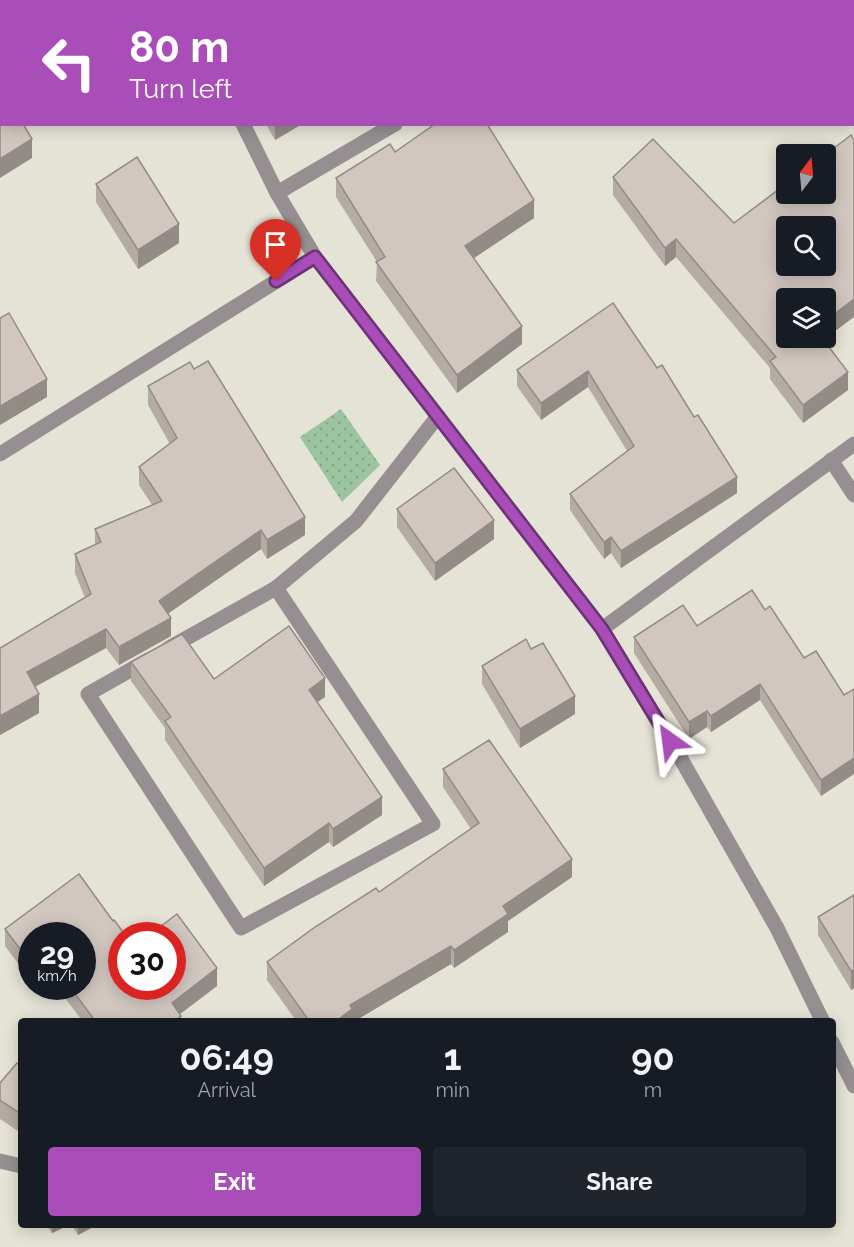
<!DOCTYPE html>
<html lang="en">
<head>
<meta charset="utf-8">
<style>
	:root { --surface:#171b24; --page:#20242c; --text:#f1f3f6; --muted:#9ea1a6; --accent:#a94db8 }
	body { margin:0; font-family:Raleway,sans-serif; background:var(--page); color:var(--text); height:100vh; display:flex; flex-direction:column; font-size:22px; white-space:nowrap }
	* { box-sizing:border-box; margin:0 }
	p { font-size:20px; color:var(--muted) }
	.icon { flex:none; width:33px; height:33px; fill:none; stroke:currentColor; stroke-width:2; stroke-linecap:round; stroke-linejoin:round }
	.map { position:relative; flex:1; overflow:hidden }
	.drawer { position:absolute; left:18px; top:1018px; width:818px; height:210px; display:flex; flex-direction:column; background:var(--surface); border-radius:6px; box-shadow:0 3px 15px #0003 }
	.drawer>* { flex:none }
	.guide { position:absolute; left:0px; top:0px; width:855px; height:126px; box-shadow:0 3px 15px #0003; background:#a94db8; color:#fff; overflow:hidden }
	.needle { width:39px; rotate:16deg }
	.fabs { position:absolute; left:776px; top:144px; display:grid; gap:12px }
	.fabs a { display:grid; place-items:center; width:60px; height:60px; border-radius:6px; background:var(--surface); box-shadow:0 3px 15px #0003; font-size:30px }
	.speed { position:absolute; left:18px; top:922px; display:flex; gap:12px; font-size:30px; font-weight:700; text-align:center }
	.speed>* { display:grid; place-content:center; width:78px; height:78px; border-radius:50%; background:var(--surface); box-shadow:0 3px 15px #0003; line-height:1 }
	.speed small { font-size:15px; font-weight:400 }
	.speed .limit { border:9px solid #d22; background:#fff; color:#111 }
	.pin { position:absolute; display:grid; place-items:center; width:51px; height:51px; color:#fff; margin:-62px -26px; border-radius:50% 50% 50% 0; rotate:-45deg; box-shadow:0 0 6px #0007 }
	.pin .icon { rotate:45deg }
	.me { position:absolute; width:66px; margin:-33px; rotate:329deg; stroke-linejoin:round; filter:drop-shadow(0 0 4px #0008) }
	.turn { display:flex; align-items:center; gap:21px; height:126px; padding:0 30px; font-size:27px }
	.turn .icon { width:78px; height:78px; stroke-width:2.5 }
	.turn b { display:block; font-size:42px; line-height:51px }
	.eta { display:flex; justify-content:space-evenly; align-items:center; height:102px; text-align:center }
	.eta b { font-size:36px; font-weight:700; line-height:42px }
	.action { display:flex; gap:12px; margin-top:auto; padding:12px 30px }
	.action a { flex:1; height:69px; border-radius:6px; background:var(--accent); color:#fff; font-size:24px; font-weight:700; line-height:69px; text-align:center }
	.action a+a { background:var(--page); color:var(--text) }
	.map>svg:first-child { display:block }
	.park { fill:url(#park-dots) }
	.lines { fill:none; stroke-linecap:round; stroke-linejoin:round }
	.minor { stroke:#958f91; stroke-width:15 }
	.wall { fill:#b5aba5 }
	.shaded-wall { fill:#938b86 }
	.building { fill:#d2c7c0; stroke:#938b86; stroke-width:1.5; fill-rule:evenodd }
	.route-casing { stroke:#6e3278; stroke-width:15 }
	.route { stroke:#a94db8; stroke-width:10 }
</style>
</head>
<body>
<div class="map">
<svg width="854" height="1247" viewBox="0 0 854 1247">
	<defs>
		<pattern id="park-dots" width="8" height="8" patternUnits="userSpaceOnUse" patternTransform="scale(1.5)"><rect width="8" height="8" fill="#9bc49f"/><path d="M2 2h.1M6 6h.1" fill="none" stroke="#85a788" stroke-width="1.8" stroke-linecap="round"/></pattern>
	</defs>
	<rect width="100%" height="100%" fill="#e5e2d6"/>
	<path class="park" d="M 341,409 L 380,465 L 342,502 L 300,437 Z"/>
	<g class="lines">
		<g class="minor">
			<path d="M 181,0 L 182,2"/>
			<path d="M 579,0 L 580,2"/>
			<path d="M 607,2 L 609,0"/>
			<path d="M 243,124 L 277,193 L 315,257 L 602,629 L 681,759 L 777,928 L 823,1022"/>
			<path d="M 277,193 L 395,124"/>
			<path d="M 0,454 L 315,257"/>
			<path d="M 831,460 L 854,495"/>
			<path d="M 602,629 L 854,444"/>
			<path d="M 169,648 L 276,588 L 356,521 L 438,416"/>
			<path d="M 148,660 L 88,694 L 241,928 L 433,824 L 276,588"/>
			<path d="M 832,1042 L 854,1086"/>
			<path d="M 0,1161 L 21,1166"/>
		</g>
	</g>
	<g class="wall">
		<path d="M 210,0 L 304,0 L 301,2 L 211,2 Z"/>
		<path d="M 429,0 L 501,0 L 501,2 L 430,2 Z"/>
		<path d="M 266,124 L 302,124 L 275,140 Z"/>
		<path d="M 395,152 L 534,218 L 474,258 L 522,344 L 457,393 L 376,281 L 377,262 L 336,197 L 336,178 Z"/>
		<path d="M 613,177 L 824,339 L 848,390 L 803,423 L 770,379 L 770,368 L 676,257 L 665,266 L 613,195 Z"/>
		<path d="M 96,184 L 179,243 L 138,269 L 96,202 Z"/>
		<path d="M 613,303 L 737,493 L 621,568 L 611,553 L 604,559 L 570,510 L 570,494 L 627,451 L 588,387 L 541,420 L 517,386 L 517,370 Z"/>
		<path d="M 148,386 L 305,535 L 267,559 L 261,549 L 168,613 L 171,636 L 119,665 L 106,648 L 35,687 L 39,713 L 0,735 L 0,648 L 85,598 L 75,573 L 75,554 L 95,545 L 95,529 L 152,505 L 139,485 L 139,467 L 170,444 L 148,405 Z"/>
		<path d="M 397,509 L 494,539 L 435,581 L 397,527 Z"/>
		<path d="M 765,610 L 804,658 L 844,695 L 821,796 L 760,700 L 711,732 L 707,727 L 689,739 L 634,653 L 634,637 L 697,626 Z"/>
		<path d="M 531,649 L 575,714 L 520,748 L 482,684 L 482,666 Z"/>
		<path d="M 131,662 L 214,679 L 325,697 L 317,702 L 382,815 L 333,847 L 329,842 L 264,886 L 165,740 L 165,728 L 131,681 Z"/>
		<path d="M 443,769 L 572,877 L 508,921 L 508,932 L 454,968 L 451,964 L 353,1022 L 297,1022 L 267,980 L 267,962 L 379,892 L 471,829 L 443,787 Z"/>
		<path d="M 79,874 L 113,921 L 114,920 L 126,936 L 122,936 L 122,987 L 172,987 L 172,936 L 148,936 L 177,914 L 217,968 L 217,986 L 180,1014 L 181,1016 L 181,1022 L 83,1022 L 57,987 L 82,987 L 82,936 L 32,936 L 32,982 L 5,946 L 5,929 Z"/>
		<path d="M 854,895 L 854,988 L 851,990 L 818,935 L 818,917 Z"/>
		<path d="M 21,1066 L 21,1133 L 0,1119 L 0,1083 Z"/>
		<path d="M 47,1226 L 67,1226 L 52,1233 Z"/>
		<path d="M 72,1226 L 95,1226 L 78,1235 Z"/>
	</g>
	<g class="shaded-wall">
		<path d="M 485,0 L 501,0 L 501,2 L 483,2 Z"/>
		<path d="M 275,124 L 302,124 L 275,140 Z"/>
		<path d="M 32,139 L 32,158 L 0,178 L 0,159 Z"/>
		<path d="M 534,200 L 534,218 L 465,264 L 465,246 Z"/>
		<path d="M 179,224 L 179,243 L 138,269 L 138,250 Z"/>
		<path d="M 676,239 L 676,257 L 665,266 L 665,248 Z"/>
		<path d="M 854,299 L 854,317 L 815,346 L 815,338 L 825,338 L 825,321 Z"/>
		<path d="M 522,326 L 522,344 L 457,393 L 457,375 Z"/>
		<path d="M 588,371 L 588,387 L 541,420 L 541,403 Z"/>
		<path d="M 848,372 L 848,390 L 803,423 L 803,405 Z"/>
		<path d="M 47,379 L 47,397 L 0,425 L 0,406 Z"/>
		<path d="M 737,477 L 737,493 L 621,568 L 621,551 Z"/>
		<path d="M 305,517 L 305,535 L 267,559 L 267,540 Z"/>
		<path d="M 494,520 L 494,539 L 435,581 L 435,563 Z"/>
		<path d="M 261,530 L 261,549 L 159,620 L 159,601 Z"/>
		<path d="M 611,537 L 611,553 L 604,559 L 604,542 Z"/>
		<path d="M 171,618 L 171,636 L 119,665 L 119,647 Z"/>
		<path d="M 106,629 L 106,648 L 27,691 L 27,672 Z"/>
		<path d="M 325,678 L 325,697 L 309,708 L 309,690 Z"/>
		<path d="M 760,684 L 760,700 L 711,732 L 711,716 Z"/>
		<path d="M 39,694 L 39,713 L 0,735 L 0,716 Z"/>
		<path d="M 575,696 L 575,714 L 520,748 L 520,729 Z"/>
		<path d="M 707,711 L 707,727 L 689,739 L 689,722 Z"/>
		<path d="M 854,758 L 854,774 L 821,796 L 821,780 Z"/>
		<path d="M 382,797 L 382,815 L 333,847 L 333,829 Z"/>
		<path d="M 329,823 L 329,842 L 264,886 L 264,868 Z"/>
		<path d="M 572,859 L 572,877 L 508,921 L 508,932 L 454,968 L 454,950 L 503,906 Z"/>
		<path d="M 451,946 L 451,964 L 353,1022 L 335,1022 L 350,1005 Z"/>
		<path d="M 217,968 L 217,986 L 172,1020 L 172,1003 Z"/>
		<path d="M 854,969 L 854,988 L 851,990 L 851,971 Z"/>
		<path d="M 181,1016 L 181,1022 L 174,1022 Z"/>
		<path d="M 52,1226 L 67,1226 L 52,1233 Z"/>
		<path d="M 78,1226 L 95,1226 L 78,1235 Z"/>
	</g>
	<g class="building">
		<path d="M 219,0 L 299,0 L 300,2 L 220,2 Z"/>
		<path d="M 440,0 L 485,0 L 483,2 L 441,2 Z"/>
		<path d="M 687,0 L 756,0 L 754,2 L 689,2 Z"/>
		<path d="M 2,107 L 2,124 L 23,124 L 32,139 L 0,159 L 0,108 Z"/>
		<path d="M 435,124 L 487,124 L 534,200 L 465,246 L 522,326 L 457,375 L 376,262 L 385,257 L 336,178 L 390,144 L 395,152 Z"/>
		<path d="M 851,135 L 854,140 L 854,299 L 825,321 L 825,298 L 786,298 L 786,338 L 822,338 L 848,372 L 803,405 L 770,361 L 776,357 L 676,239 L 665,248 L 613,177 L 653,139 L 734,223 L 786,184 L 786,194 L 825,194 L 825,155 ZM 786,226 L 825,226 L 825,266 L 786,266 Z"/>
		<path d="M 137,157 L 179,224 L 138,250 L 96,184 Z"/>
		<path d="M 613,303 L 657,368 L 662,365 L 694,417 L 698,415 L 737,477 L 621,551 L 611,537 L 604,542 L 570,494 L 634,446 L 588,371 L 541,403 L 517,370 Z"/>
		<path d="M 9,313 L 47,379 L 0,406 L 0,318 Z"/>
		<path d="M 208,361 L 305,517 L 267,540 L 261,530 L 159,601 L 171,618 L 119,647 L 106,629 L 27,672 L 39,694 L 0,716 L 0,648 L 91,594 L 75,554 L 101,542 L 95,529 L 162,501 L 139,467 L 177,438 L 148,386 L 190,362 L 194,369 Z"/>
		<path d="M 454,468 L 494,520 L 435,563 L 397,509 Z"/>
		<path d="M 752,590 L 765,610 L 770,606 L 804,658 L 816,651 L 844,695 L 854,689 L 854,758 L 821,780 L 760,684 L 711,716 L 707,711 L 689,722 L 634,637 L 683,605 L 697,626 Z"/>
		<path d="M 289,626 L 325,678 L 309,690 L 382,797 L 333,829 L 329,823 L 264,868 L 165,721 L 171,717 L 131,662 L 182,634 L 214,679 Z"/>
		<path d="M 526,639 L 531,649 L 543,643 L 575,696 L 520,729 L 482,666 Z"/>
		<path d="M 489,740 L 572,859 L 503,906 L 508,914 L 454,950 L 451,946 L 350,1005 L 352,1009 L 335,1022 L 310,1022 L 267,962 L 315,927 L 376,888 L 379,892 L 479,823 L 443,769 Z"/>
		<path d="M 79,874 L 113,921 L 114,920 L 126,936 L 122,936 L 122,987 L 172,987 L 172,936 L 148,936 L 177,914 L 217,968 L 172,1003 L 181,1016 L 174,1022 L 96,1022 L 70,987 L 82,987 L 82,936 L 32,936 L 32,965 L 5,929 Z"/>
		<path d="M 854,895 L 854,969 L 851,971 L 818,917 Z"/>
		<path d="M 17,1063 L 21,1066 L 21,1114 L 0,1100 L 0,1083 Z"/>
	</g>
	<g class="lines">
		<g class="route-casing">
			<path id="route" d="M 276,281 L 315,257 L 602,629 L 670,741"/>
		</g>
		<use href="#route" class="route"/>
	</g>
</svg>
<div class="fabs">
<a><svg class="needle" viewBox="-14 -14 28 28"><path d="M0-13l5 13h-10z" fill="#e53935"/><path d="M0 13l5-13h-10z" fill="#9ea1a6"/></svg></a>
<a><svg class="icon" aria-label="search" viewBox="0 0 24 24"><circle cx="10" cy="10" r="6"/><path d="M15 15l6 6"/></svg></a>
<a><svg class="icon" aria-label="layers" viewBox="0 0 24 24"><path d="M12 4l9 5-9 5-9-5zM3 14l9 5 9-5"/></svg></a>
</div>
<div class="speed"><div>29<small>km/h</small></div><div class="limit">30</div></div>
<div class="pin" style="left:276px;top:281px;background:#d93025"><svg class="icon" aria-label="arrive" viewBox="0 0 24 24"><path d="M6 21V4h12l-3 4 3 4H6"/></svg></div>
<svg class="me" style="left:670px;top:741px" viewBox="-20 -20 40 40"><path d="M0-17L14 15 0 8-14 15z" fill="#a94db8" stroke="#fff" stroke-width="4"/></svg>
<div class="guide">
<div class="turn"><svg class="icon" aria-label="left" viewBox="0 0 24 24"><path d="M17 20v-9H6M10 6l-5 5 5 5"/></svg><div><b>80 m</b>Turn left</div></div>
</div>
<section class="drawer">
<div class="eta">
<div><b>06:49</b><p>Arrival</p></div>
<div><b>1</b><p>min</p></div>
<div><b>90</b><p>m</p></div>
</div>
<div class="action"><a>Exit</a><a>Share</a></div>
</section>
</div>
</body>
</html>
